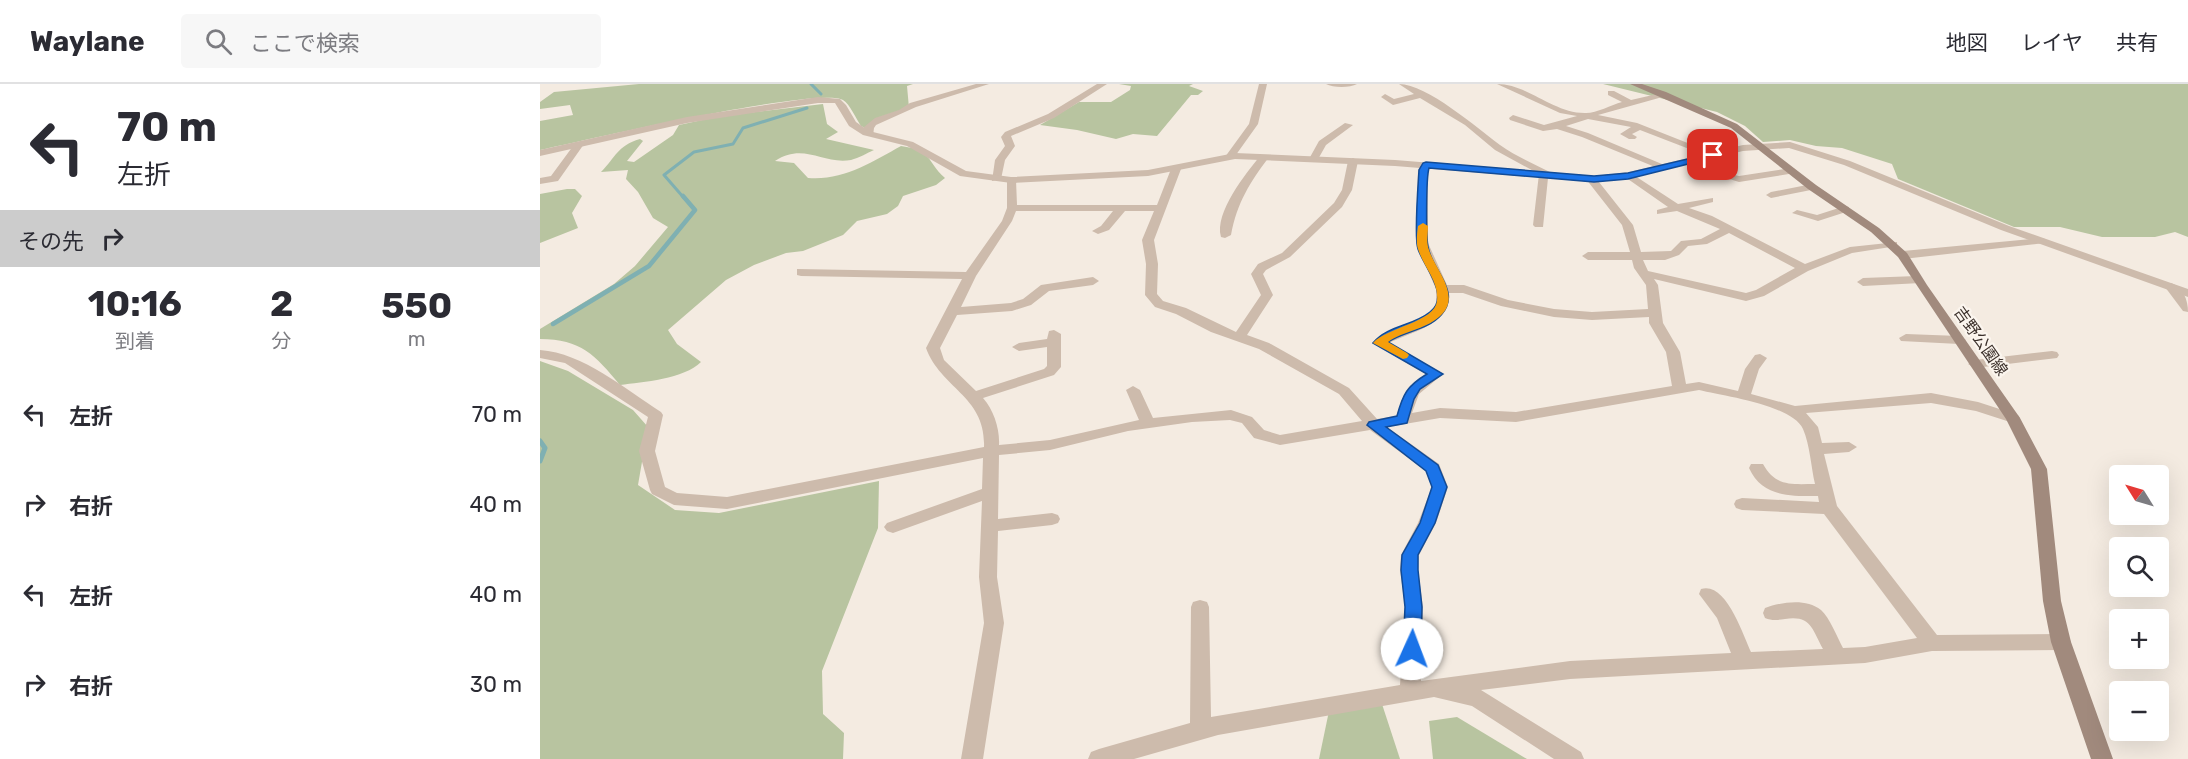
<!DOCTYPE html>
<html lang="ja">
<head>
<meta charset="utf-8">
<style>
	:root { --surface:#fff; --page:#f7f7f7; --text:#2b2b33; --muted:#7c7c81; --line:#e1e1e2 }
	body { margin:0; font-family:Rubik,"Noto Sans JP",sans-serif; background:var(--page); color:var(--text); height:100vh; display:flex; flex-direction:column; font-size:22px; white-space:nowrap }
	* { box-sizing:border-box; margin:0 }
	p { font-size:20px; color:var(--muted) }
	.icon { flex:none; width:33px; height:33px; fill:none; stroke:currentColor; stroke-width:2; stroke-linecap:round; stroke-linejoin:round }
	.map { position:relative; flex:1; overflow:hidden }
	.details { display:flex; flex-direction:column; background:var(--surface); width:540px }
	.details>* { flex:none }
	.guide { background:#fff; color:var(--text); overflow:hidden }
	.needle { width:39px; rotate:307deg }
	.fabs { position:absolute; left:1569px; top:381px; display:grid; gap:12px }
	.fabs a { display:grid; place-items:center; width:60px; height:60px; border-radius:6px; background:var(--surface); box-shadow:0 6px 24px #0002; font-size:30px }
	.pin { position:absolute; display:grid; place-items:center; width:51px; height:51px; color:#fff; margin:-26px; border-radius:12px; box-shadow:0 3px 9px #0006 }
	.me { position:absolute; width:66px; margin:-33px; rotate:2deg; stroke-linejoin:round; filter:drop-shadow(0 0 4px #0008) }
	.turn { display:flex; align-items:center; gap:21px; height:126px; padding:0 18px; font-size:27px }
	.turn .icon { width:78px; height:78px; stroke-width:2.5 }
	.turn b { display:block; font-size:42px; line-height:51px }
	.then { display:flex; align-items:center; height:57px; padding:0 18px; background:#0003; gap:12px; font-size:22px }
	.eta { display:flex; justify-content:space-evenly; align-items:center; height:102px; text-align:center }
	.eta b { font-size:36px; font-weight:700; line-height:42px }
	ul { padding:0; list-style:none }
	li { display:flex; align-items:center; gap:18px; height:90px; padding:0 18px }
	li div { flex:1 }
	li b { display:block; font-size:22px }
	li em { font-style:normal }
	header { display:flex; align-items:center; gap:36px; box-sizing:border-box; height:84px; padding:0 30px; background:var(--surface); border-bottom:2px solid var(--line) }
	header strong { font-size:28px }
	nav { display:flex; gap:33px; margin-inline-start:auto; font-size:21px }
	.search { width:420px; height:54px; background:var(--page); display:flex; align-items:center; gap:15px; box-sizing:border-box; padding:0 21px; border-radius:6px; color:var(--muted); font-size:22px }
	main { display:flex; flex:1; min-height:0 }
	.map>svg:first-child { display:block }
	.green { fill:#b8c4a0 }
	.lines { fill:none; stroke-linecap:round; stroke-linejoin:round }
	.stream-far2 { stroke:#7fb0b2; stroke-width:3 }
	.stream-far1 { stroke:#7fb0b2; stroke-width:4.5 }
	.stream { stroke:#7fb0b2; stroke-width:5 }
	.minor { fill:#cdbbac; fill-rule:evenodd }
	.tertiary { fill:#cdbbac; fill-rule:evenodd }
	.secondary { fill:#a18a7d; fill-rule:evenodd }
	.route { fill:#1a73e8; stroke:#114b97; stroke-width:1.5 }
	.slow { fill:#f59e0b }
	.labels { text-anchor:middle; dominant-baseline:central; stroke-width:4.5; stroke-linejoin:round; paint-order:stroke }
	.street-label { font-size:16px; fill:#3b302b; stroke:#fbf5ee }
</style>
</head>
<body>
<header>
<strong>Waylane</strong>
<div class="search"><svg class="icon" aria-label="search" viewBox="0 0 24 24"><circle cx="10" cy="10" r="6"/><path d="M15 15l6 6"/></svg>ここで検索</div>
<nav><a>地図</a><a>レイヤ</a><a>共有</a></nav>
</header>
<main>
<section class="details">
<div class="guide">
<div class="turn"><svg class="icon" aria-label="left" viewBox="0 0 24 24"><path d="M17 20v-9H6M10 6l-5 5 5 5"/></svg><div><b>70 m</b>左折</div></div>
<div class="then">その先<svg class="icon" aria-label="right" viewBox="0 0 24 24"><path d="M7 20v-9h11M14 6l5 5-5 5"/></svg></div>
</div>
<div class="eta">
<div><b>10:16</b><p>到着</p></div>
<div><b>2</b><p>分</p></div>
<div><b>550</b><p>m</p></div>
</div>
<ul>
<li><svg class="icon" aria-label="left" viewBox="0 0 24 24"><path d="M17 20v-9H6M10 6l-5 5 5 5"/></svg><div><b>左折</b></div><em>70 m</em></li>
<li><svg class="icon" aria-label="right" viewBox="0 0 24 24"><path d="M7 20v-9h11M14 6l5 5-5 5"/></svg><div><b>右折</b></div><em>40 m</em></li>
<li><svg class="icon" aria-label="left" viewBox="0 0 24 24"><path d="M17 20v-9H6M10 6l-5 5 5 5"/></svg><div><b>左折</b></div><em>40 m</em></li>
<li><svg class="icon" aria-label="right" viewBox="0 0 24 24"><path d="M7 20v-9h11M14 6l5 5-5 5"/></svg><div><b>右折</b></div><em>30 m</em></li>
</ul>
</section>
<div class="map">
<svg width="1648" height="675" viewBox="0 0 1648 675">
	<rect width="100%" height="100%" fill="#f4ebe1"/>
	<g class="green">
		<path d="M 99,0 L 373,0 L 367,2 L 369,24 L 325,44 L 321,42 C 316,35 310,20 303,16 C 277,2 42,57 0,66 L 0,37 L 33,31 L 30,21 L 0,25 L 0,18 L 14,8 Z"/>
		<path d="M 579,0 L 653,0 L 649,2 L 663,7 L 658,11 L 651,11 L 617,52 L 593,50 L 576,55 L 537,46 L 500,41 L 539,18 L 571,18 L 590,6 L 591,2 Z"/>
		<path d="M 1063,0 L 1648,0 L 1648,153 L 1635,148 L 1615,153 L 1562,153 L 1520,143 L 1474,143 L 1358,95 L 1352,80 L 1302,64 L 1276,62 L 1250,56 L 1223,58 L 1205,42 L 1177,28 Z"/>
		<path d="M 283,20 L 287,40 L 298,48 L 286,55 L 334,66 C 327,69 319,74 311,76 C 283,81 264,58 235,77 L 254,79 L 268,94 C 303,97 332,78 361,62 C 394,67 385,76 405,94 L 396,101 L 363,112 L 358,122 L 347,130 L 317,137 L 303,151 L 263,167 L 246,169 L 214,181 L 186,196 L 128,246 L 137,260 L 161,278 C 144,295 103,298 80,301 C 55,271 41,255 0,255 L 0,245 L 74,200 L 95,182 L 128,143 L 113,134 L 98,108 L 86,95 L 88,86 L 61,88 C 76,73 77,62 100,55 L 103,57 L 87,77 L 94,78 L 133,51 L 139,41 L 181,32 Z"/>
		<path d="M 27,105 L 35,105 L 42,112 L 32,129 L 38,144 L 0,159 L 0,110 Z"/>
		<path d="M 0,277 L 28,287 L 93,326 L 108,343 L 98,401 L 135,426 L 179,429 L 339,397 L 338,444 L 282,587 L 283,630 L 304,649 L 303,675 L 0,675 Z"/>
		<path d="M 841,617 L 860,675 L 779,675 L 789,627 Z"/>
		<path d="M 917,633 L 987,675 L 893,675 L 889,637 Z"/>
	</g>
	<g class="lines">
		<g class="stream-far2">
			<path d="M 271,0 L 281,10"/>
			<path d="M 144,114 L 124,91 L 154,68 L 193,60 L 203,44 L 267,24"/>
		</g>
		<path class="stream-far1" d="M 13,240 L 109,182 L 155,126 L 143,112"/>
		<path class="stream" d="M 0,357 L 5,364 L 0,377"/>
		<g class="minor">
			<path d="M 436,0 L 449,0 L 376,23 L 336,41 L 334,44 L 333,52 L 325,50 L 324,43 L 335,34 L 359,26 L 370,19 Z"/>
			<path d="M 557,0 L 567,0 L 514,34 L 471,52 L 475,62 L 465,76 L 461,95 L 452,97 L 455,76 L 465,62 L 461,53 L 465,48 L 508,30 Z"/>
			<path d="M 719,0 L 727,0 L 718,40 L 693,75 L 687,75 L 685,73 L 709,40 Z"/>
			<path d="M 786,0 L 817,0 C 810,4 793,4 786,0 Z"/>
			<path d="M 859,0 C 887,0 937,44 960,61 C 977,73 996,81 1014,90 L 1014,94 L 1008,94 L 1003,143 L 995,143 L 993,141 L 999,90 L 955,66 L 925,41 L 880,14 L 853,21 L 841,13 L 845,10 L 854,15 L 874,10 Z"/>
			<path d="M 957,0 C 988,0 1014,30 1046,29 C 1057,29 1071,21 1082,18 L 1068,11 L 1068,7 L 1074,7 L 1091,16 L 1126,8 L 1126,12 L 1058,31 L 1097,39 L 1178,71 L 1170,73 L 1100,46 L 1092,50 L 1097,53 L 1095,55 L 1089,55 L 1080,50 L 1091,43 L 1048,35 L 1026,42 L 1048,49 L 1129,83 L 1120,85 L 1042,53 L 1017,45 L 1003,47 L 970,36 L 969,34 L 973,31 L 1004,41 L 1037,32 L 1020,29 Z"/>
			<path d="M 805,39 L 813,41 L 786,61 L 777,77 L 771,77 L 769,75 L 779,57 Z"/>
			<path d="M 36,58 L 44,60 L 18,97 L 0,100 L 0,94 L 11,92 Z"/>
			<path d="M 721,71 L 729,73 C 710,98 697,119 691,151 L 685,154 L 681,153 C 674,129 706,89 721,71 Z"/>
			<path d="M 813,74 L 818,77 L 812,106 L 802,123 L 750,173 L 726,186 L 723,190 L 733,211 L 707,251 L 729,259 L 809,304 L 837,335 L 856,332 L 868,304 L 886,290 L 832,259 C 849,240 881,244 896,221 L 896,205 L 876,159 L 878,86 L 883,79 L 891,81 L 888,86 L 888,159 L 907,201 L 924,201 L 968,216 L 1014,225 L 1052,228 L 1108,225 L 1106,201 L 1094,184 L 1092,176 L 1048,176 L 1042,172 L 1048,168 L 1090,168 L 1082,141 L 1046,95 L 1051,92 L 1055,93 L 1093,141 L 1101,168 L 1131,167 L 1141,157 L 1161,155 L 1180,145 L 1137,127 L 1117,130 L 1117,126 L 1128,123 L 1085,93 L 1084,91 L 1089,88 L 1138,120 L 1173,114 L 1173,118 L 1149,124 L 1172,132 L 1265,180 L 1310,163 L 1357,158 L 1357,162 L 1312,169 L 1268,187 L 1224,212 L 1206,217 L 1114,195 L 1118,201 L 1123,239 L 1140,268 L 1146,300 L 1159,298 L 1198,307 L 1205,285 L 1215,271 L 1220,270 L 1227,274 L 1219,285 L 1211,310 L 1255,322 L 1391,309 L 1438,318 L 1478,331 L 1480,334 L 1478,337 L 1473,339 L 1436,327 L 1391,319 L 1266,329 L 1278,343 L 1282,359 L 1309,358 L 1317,363 L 1309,368 L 1284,370 L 1297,422 L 1397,551 L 1521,550 L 1528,552 L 1531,558 L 1528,564 L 1521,566 L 1392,567 L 1325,579 L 1030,595 L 941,606 L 1041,668 L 1044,675 L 1014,675 L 932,622 L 894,613 L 678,651 L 594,675 L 548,675 L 551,668 L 559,665 L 650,639 L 651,523 L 653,518 L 660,516 L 667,518 L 669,523 L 671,633 L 860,601 L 865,523 L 860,486 L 861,471 L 878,439 L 892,403 L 886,387 L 830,346 L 740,361 L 714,354 L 702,339 L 690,336 L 652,338 L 588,347 L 510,366 L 459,371 L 458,435 L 512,429 L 518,431 L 520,435 L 518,439 L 512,441 L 458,447 L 457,493 L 464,539 L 443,675 L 421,675 L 444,539 L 439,493 L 442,417 L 353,449 L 347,447 L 344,443 L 347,439 L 442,405 L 443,374 L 187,425 L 134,421 L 112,410 L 110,406 L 99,367 L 108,333 L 25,279 L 0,274 L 0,266 C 43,269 85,305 121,328 L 123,331 L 115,367 L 125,403 L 137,409 L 187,413 L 444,363 C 446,312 401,305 386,264 L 422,195 L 261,192 L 257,191 L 257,185 L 426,188 L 462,137 L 467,124 L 467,94 L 476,96 L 477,121 L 617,121 L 631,85 L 636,82 L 641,85 L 614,156 L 618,180 L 617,210 L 623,217 L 646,224 L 696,248 L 721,211 L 711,190 L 718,180 L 742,169 L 794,119 L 802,106 L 808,77 ZM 476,127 L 573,127 L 561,142 L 552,147 L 558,150 L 569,146 L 585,127 L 614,127 L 602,156 L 606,180 L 605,211 L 615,223 L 636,230 L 671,248 L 719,265 L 799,310 L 822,337 L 740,351 L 724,346 L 712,333 L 691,326 L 613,334 L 600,306 L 593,302 L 586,306 L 599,336 L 510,356 L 459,361 C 460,346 454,326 443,314 L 514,291 L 521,283 L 521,250 L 514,246 L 509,247 L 507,255 L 479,259 L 472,263 L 479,267 L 507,263 L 507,282 L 504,285 L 436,307 L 404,276 L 400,264 L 417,231 L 472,227 L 491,221 L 509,207 L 553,201 L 559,197 L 553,193 L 501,201 L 483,215 L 471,219 L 421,223 L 436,192 L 472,137 ZM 1189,149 L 1255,184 L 1216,206 L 1206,209 L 1108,187 L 1103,176 L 1125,176 L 1139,171 L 1148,162 L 1167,160 ZM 909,209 L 923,209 L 961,222 L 1014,233 L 1052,236 L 1109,233 L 1109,239 L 1126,268 L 1132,302 L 976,328 L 900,324 L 872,329 L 879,310 L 903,290 L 849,259 C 870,248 913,240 909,209 ZM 1159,306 C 1184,312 1252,321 1263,345 C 1270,361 1271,383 1275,400 C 1251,400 1236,403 1223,380 L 1211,380 L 1209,384 C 1222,413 1250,412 1278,412 L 1279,418 L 1202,414 L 1196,416 L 1194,420 L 1196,424 L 1202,426 L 1284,430 L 1377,554 L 1325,563 L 1303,564 C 1297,553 1290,534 1281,526 C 1266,514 1242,518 1225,524 L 1223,529 L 1225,534 C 1232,537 1238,536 1245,535 C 1271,531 1272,545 1283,565 L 1211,568 C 1203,551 1186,497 1161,505 L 1159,510 L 1177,534 L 1191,569 L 1030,577 L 881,597 L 883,523 L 878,486 L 879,471 L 896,439 L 908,403 L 899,380 L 847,343 L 900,334 L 976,338 Z"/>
			<path d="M 1251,84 L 1255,85 L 1255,89 L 1199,98 L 1180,92 L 1185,89 L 1199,92 Z"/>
			<path d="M 1272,100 L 1276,101 L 1276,105 L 1231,114 L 1226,111 L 1231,108 Z"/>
			<path d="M 1305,122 L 1309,123 L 1309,127 L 1278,137 L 1252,129 L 1257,126 L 1277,131 Z"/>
			<path d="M 1501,154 L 1505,155 L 1505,159 L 1363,175 L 1357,171 L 1363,167 Z"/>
			<path d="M 1377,192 L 1383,196 L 1381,199 L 1323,202 L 1317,198 L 1323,194 Z"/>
			<path d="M 1631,199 C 1643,203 1648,216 1648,228 L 1643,227 L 1625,203 Z"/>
			<path d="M 1366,250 L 1419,252 L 1426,256 L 1419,260 L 1361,257 L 1359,254 Z"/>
			<path d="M 1512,267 L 1517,268 L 1519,271 L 1517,274 L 1435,284 L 1428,280 L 1435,276 Z"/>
		</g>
		<path class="tertiary" d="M 278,13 L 300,15 L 306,21 L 316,38 L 329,47 L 373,58 L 426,87 L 471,93 L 608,86 L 695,69 L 855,76 L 1055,92 L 1089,88 L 1203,61 L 1250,58 L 1310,77 L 1469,142 L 1648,205 L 1648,213 L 1461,146 L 1304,81 L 1249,64 L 1203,67 L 1089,94 L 1055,98 L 855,82 L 695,75 L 608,92 L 471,99 L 420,92 L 367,62 L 323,51 L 309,42 L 295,19 L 278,19 L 147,39 L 0,72 L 0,66 L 147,33 Z"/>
		<path class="secondary" d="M 1090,0 L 1102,0 L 1126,8 L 1197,40 L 1276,101 L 1339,144 L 1367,169 L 1387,201 L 1480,334 L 1507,385 L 1521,517 L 1531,558 L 1573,675 L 1551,675 L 1511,558 L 1503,517 L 1491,385 L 1466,335 L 1358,173 L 1331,148 L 1268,105 L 1191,44 Z"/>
	</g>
	<path class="route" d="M 1173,69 L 1177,71 L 1176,73 L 1088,95 L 1054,98 L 889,84 C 886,94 886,152 888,163 C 892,187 922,207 901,231 C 888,246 864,247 848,258 L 903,290 L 880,305 L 874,315 L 867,339 L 846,343 L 898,381 L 907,403 L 895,439 L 878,471 L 878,486 L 882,523 L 881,565 L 878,571 L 872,573 L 866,571 L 863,565 L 865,523 L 861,486 L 862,471 L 880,439 L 892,403 L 886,387 L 827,341 L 829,338 L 857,332 C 863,310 867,302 887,290 L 833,259 C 848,241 873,242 890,228 C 911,212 884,183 878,165 C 874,153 878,103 879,86 L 883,79 L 886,78 L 1054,92 L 1088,89 Z"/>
	<path class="slow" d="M 883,139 L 888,142 C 888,149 886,159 889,166 C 896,187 923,213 899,233 C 884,246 863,247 848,258 L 867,269 L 869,271 L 867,274 L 863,275 L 833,259 C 847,243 895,238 897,217 C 899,197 884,184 878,165 C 876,159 877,149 878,142 Z"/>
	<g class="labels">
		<g class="street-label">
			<text transform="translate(1441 257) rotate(55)">吉野公園線</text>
		</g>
	</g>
</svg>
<div class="fabs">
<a><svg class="needle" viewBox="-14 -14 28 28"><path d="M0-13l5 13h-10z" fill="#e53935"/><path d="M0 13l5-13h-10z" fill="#7c7c81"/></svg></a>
<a><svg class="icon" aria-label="search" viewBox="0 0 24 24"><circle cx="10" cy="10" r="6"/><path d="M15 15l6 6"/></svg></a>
<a>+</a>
<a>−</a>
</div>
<div class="pin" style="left:1173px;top:71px;background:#d93025"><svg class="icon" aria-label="arrive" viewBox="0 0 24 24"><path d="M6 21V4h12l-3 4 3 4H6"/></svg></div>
<svg class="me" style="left:872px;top:565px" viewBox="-20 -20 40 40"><circle r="19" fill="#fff"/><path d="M0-13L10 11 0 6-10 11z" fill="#1a73e8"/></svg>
</div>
</main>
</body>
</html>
